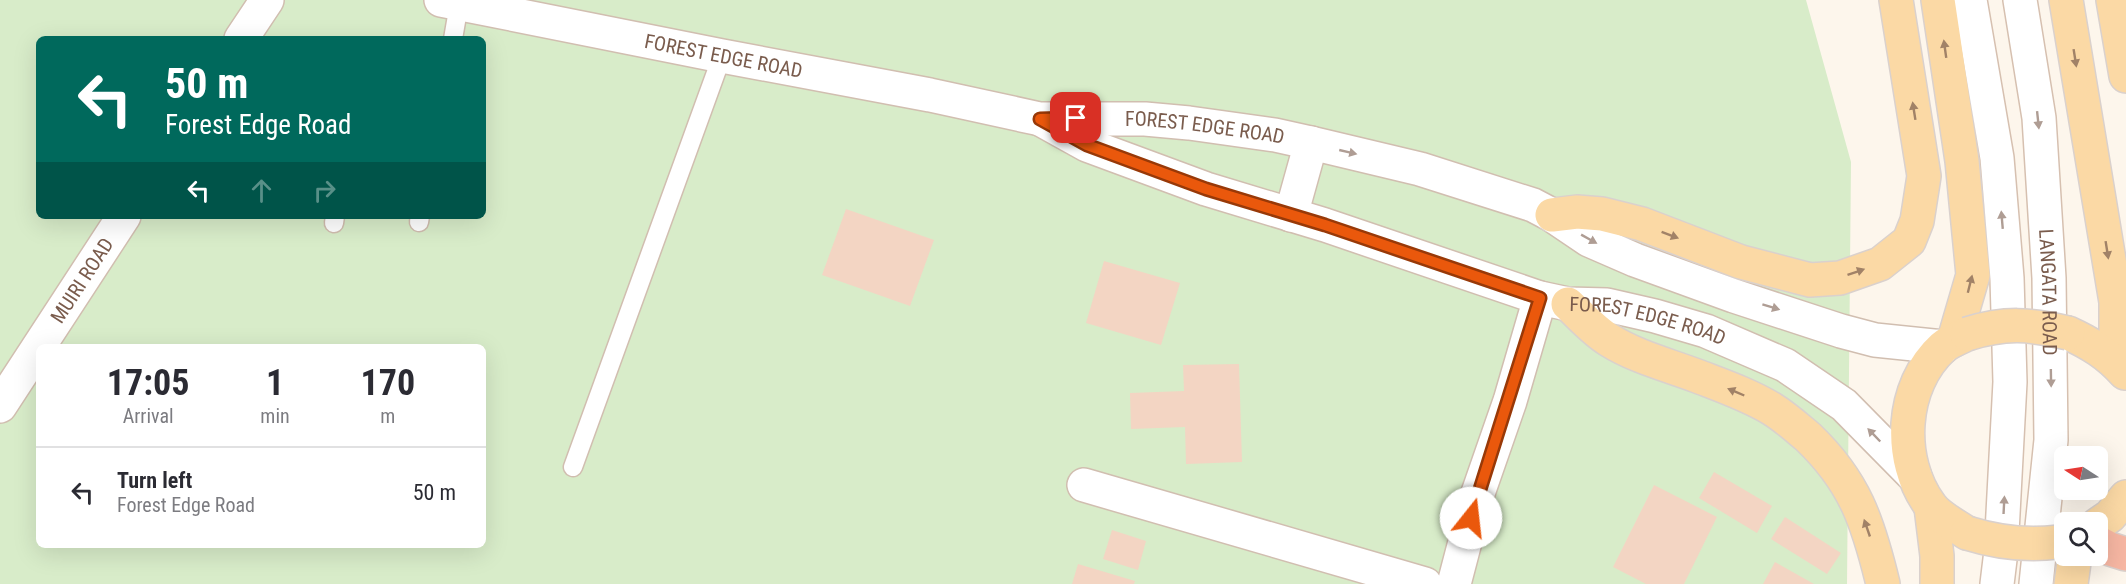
<!DOCTYPE html>
<html lang="en">
<head>
<meta charset="utf-8">
<style>
	:root { --surface:#fff; --page:#f7f7f7; --text:#2b2b33; --muted:#7c7c81; --line:#e1e1e2 }
	body { margin:0; font-family:"Roboto Condensed",sans-serif; background:var(--page); color:var(--text); height:100vh; display:flex; flex-direction:column; font-size:22px; white-space:nowrap }
	* { box-sizing:border-box; margin:0 }
	p { font-size:20px; color:var(--muted) }
	.icon { flex:none; width:33px; height:33px; fill:none; stroke:currentColor; stroke-width:2; stroke-linecap:round; stroke-linejoin:round }
	.map { position:relative; flex:1; overflow:hidden }
	.details { position:absolute; left:36px; top:344px; width:450px; height:204px; display:flex; flex-direction:column; background:var(--surface); border-radius:9px; box-shadow:0 6px 24px #0002 }
	.details>* { flex:none }
	.guide { position:absolute; left:36px; top:36px; width:450px; height:183px; border-radius:9px; box-shadow:0 6px 24px #0002; background:#00695c; color:#fff; overflow:hidden }
	.needle { width:39px; rotate:282deg }
	.controls { position:absolute; left:2054px; top:446px; display:grid; gap:12px }
	.controls a { display:grid; place-items:center; width:54px; height:54px; border-radius:9px; background:var(--surface); box-shadow:0 6px 24px #0002; font-size:30px }
	.pin { position:absolute; display:grid; place-items:center; width:51px; height:51px; color:#fff; margin:-26px; border-radius:12px; box-shadow:0 3px 9px #0006 }
	.me { position:absolute; width:66px; margin:-33px; rotate:16deg; stroke-linejoin:round; filter:drop-shadow(0 0 4px #0008) }
	.turn { display:flex; align-items:center; gap:21px; height:126px; padding:0 30px; font-size:27px }
	.turn .icon { width:78px; height:78px; stroke-width:2.5 }
	.turn b { display:block; font-size:42px; line-height:51px }
	.lanes { display:flex; align-items:center; height:57px; padding:0 30px; background:#0003; justify-content:center; gap:30px; direction:ltr }
	.lanes .off { opacity:.35 }
	.eta { display:flex; justify-content:space-evenly; align-items:center; height:102px; text-align:center }
	.eta b { font-size:36px; font-weight:700; line-height:42px }
	ul { padding:0; list-style:none }
	li { display:flex; align-items:center; gap:18px; height:90px; padding:0 30px; border-top:2px solid var(--line) }
	li div { flex:1 }
	li b { display:block; font-size:22px }
	li em { font-style:normal }
	.map>svg:first-child { display:block }
	.green { fill:#d8ecc9; fill-rule:evenodd }
	.building { fill:#f3d5c3 }
	.lines { fill:none; stroke-linecap:round; stroke-linejoin:round }
	.lane-casing { stroke:#d1beb0; stroke-width:21 }
	.street-casing { stroke:#d1beb0; stroke-width:36 }
	.secondary-casing { stroke:#d6c0b0; stroke-width:36 }
	.primary-casing { stroke:#dad1cd; stroke-width:36 }
	.highway-casing { stroke:#dad1cd; stroke-width:36 }
	.lane { stroke:#fff; stroke-width:18 }
	.street { stroke:#fff; stroke-width:33 }
	.secondary { stroke:#fff; stroke-width:33 }
	.primary { stroke:#fbd9a5; stroke-width:33 }
	.highway { stroke:#f7b7a3; stroke-width:33 }
	.primary-bridge-casing { stroke:#dad1cd; stroke-width:36; stroke-linecap:butt }
	.primary-bridge { stroke:#fbd9a5; stroke-width:33 }
	.oneway { fill:#a18267 }
	.oneway2 { fill:#af9d94 }
	.route-casing { stroke:#983908; stroke-width:15 }
	.route { stroke:#ea580c; stroke-width:10 }
	.labels { text-anchor:middle; dominant-baseline:central; stroke-width:5; stroke-linejoin:round; paint-order:stroke }
	.street-label { font-size:20px; fill:#7a5c4d; stroke:#fffaf3 }
</style>
</head>
<body>
<div class="map">
<svg width="2126" height="584" viewBox="0 0 2126 584">
	<rect width="100%" height="100%" fill="#fdf6ec"/>
	<path class="green" d="M 0,0 L 1806,0 L 1851,162 L 1847,584 L 0,584 ZM 39,39 L 483,39 L 483,216 L 39,216 ZM 39,346 L 483,346 L 483,544 L 39,544 Z"/>
	<g class="building">
		<path d="M 846,209 L 934,240 L 910,306 L 822,275 Z"/>
		<path d="M 1104,261 L 1180,283 L 1161,345 L 1086,323 Z"/>
		<path d="M 1239,364 L 1242,462 L 1186,464 L 1185,427 L 1131,429 L 1130,393 L 1184,391 L 1183,365 Z"/>
		<path d="M 1714,472 L 1772,506 L 1757,533 L 1699,498 Z"/>
		<path d="M 1654,485 L 1717,517 L 1684,584 L 1646,584 L 1613,567 Z"/>
		<path d="M 1785,517 L 1841,553 L 1827,574 L 1771,539 Z"/>
		<path d="M 1112,530 L 1146,541 L 1138,570 L 1103,559 Z"/>
		<path d="M 1775,562 L 1814,584 L 1763,584 Z"/>
		<path d="M 1078,564 L 1135,581 L 1134,584 L 1072,584 Z"/>
	</g>
	<g class="lines">
		<g class="lane-casing">
			<g id="lane">
				<path d="M 453,39 L 459,4"/>
				<path d="M 419,222 L 420,216"/>
				<path d="M 334,223 L 335,216"/>
				<path d="M 573,467 L 722,56"/>
			</g>
		</g>
		<g class="street-casing">
			<g id="street">
				<path id="s1" d="M 441,0 L 722,56 L 930,95 L 1040,119 L 1145,119 L 1189,123 L 1275,135 L 1311,143 L 1420,169 L 1533,205 L 1552,215 L 1589,240 L 1635,260 L 1734,296 L 1841,331 L 1875,340 L 1943,347"/>
				<path d="M 241,39 L 267,0"/>
				<path id="s2" d="M 1042,120 L 1087,145 L 1206,189 L 1325,225 L 1540,298 L 1568,304 L 1607,305 L 1655,316 L 1706,331 L 1785,365 L 1844,405 L 1915,477"/>
				<path d="M 1291,215 L 1311,143"/>
				<path id="s3" d="M 0,406 L 124,216"/>
				<path d="M 1084,485 L 1425,584"/>
				<path d="M 1454,584 L 1477,496 L 1510,401 L 1540,298"/>
			</g>
		</g>
		<g class="secondary-casing">
			<g id="secondary">
				<path d="M 1970,0 L 1997,158 L 2007,278 L 2010,382 L 2001,551 L 1997,584"/>
				<path id="s4" d="M 2020,0 L 2039,118 L 2049,278 L 2051,440 L 2036,584"/>
			</g>
		</g>
		<g class="primary-casing">
			<g id="primary">
				<path d="M 1938,0 L 1962,161 L 1973,275 L 1954,340"/>
				<path d="M 2066,0 L 2116,302 L 2116,362"/>
				<path d="M 2113,0 L 2126,76"/>
				<path d="M 1552,215 L 1577,212 L 1602,214 L 1642,224 L 1741,262 L 1810,280 L 1840,278 L 1880,264 L 1909,241 L 1917,221 L 1924,176 L 1896,0"/>
				<path d="M 1568,304 C 1581,316 1594,331 1609,340 C 1636,357 1668,365 1697,376 C 1723,386 1749,395 1772,409 C 1785,417 1796,427 1808,437 C 1855,482 1868,522 1883,584"/>
				<path d="M 2068,333 C 2090,343 2108,354 2125,373"/>
				<path d="M 1931,507 L 1937,556 L 1937,584"/>
				<path d="M 2097,525 L 2110,516 L 2126,497"/>
				<path d="M 1967,533 C 1955,525 1938,517 1930,505 C 1897,460 1900,386 1943,347 C 1950,341 1959,338 1967,334"/>
				<path d="M 2071,584 L 2075,555"/>
			</g>
		</g>
		<g class="highway-casing">
			<path id="highway" d="M 2097,542 L 2110,549 L 2126,554"/>
		</g>
		<use href="#lane" class="lane"/>
		<use href="#street" class="street"/>
		<use href="#secondary" class="secondary"/>
		<use href="#primary" class="primary"/>
		<use href="#highway" class="highway"/>
		<g class="primary-bridge-casing">
			<g id="primary-bridge">
				<path d="M 1967,334 C 2006,322 2029,324 2068,333"/>
				<path d="M 1967,533 C 1996,542 2027,546 2058,542"/>
			</g>
		</g>
		<use href="#primary-bridge" class="primary-bridge"/>
	</g>
	<defs><path id="oneway-solid" d="M-6-.8H1V-3.2L6.5 0L1 3.2V.8H-6Z" transform="scale(1.5)"/></defs>
	<g class="oneway">
		<use href="#oneway-solid" transform="translate(1945 49) rotate(-98)"/>
		<use href="#oneway-solid" transform="translate(2075 58) rotate(81)"/>
		<use href="#oneway-solid" transform="translate(1914 111) rotate(-99)"/>
		<use href="#oneway-solid" transform="translate(1670 235) rotate(21)"/>
		<use href="#oneway-solid" transform="translate(2107 250) rotate(81)"/>
		<use href="#oneway-solid" transform="translate(1856 272) rotate(-19)"/>
		<use href="#oneway-solid" transform="translate(1970 284) rotate(-76)"/>
		<use href="#oneway-solid" transform="translate(1736 392) rotate(-157)"/>
		<use href="#oneway-solid" transform="translate(1867 528) rotate(-109)"/>
	</g>
	<g class="oneway2">
		<use href="#oneway-solid" transform="translate(2038 120) rotate(84)"/>
		<use href="#oneway-solid" transform="translate(1348 152) rotate(13)"/>
		<use href="#oneway-solid" transform="translate(2002 220) rotate(-95)"/>
		<use href="#oneway-solid" transform="translate(1589 239) rotate(29)"/>
		<use href="#oneway-solid" transform="translate(1771 307) rotate(17)"/>
		<use href="#oneway-solid" transform="translate(2051 378) rotate(89)"/>
		<use href="#oneway-solid" transform="translate(1874 435) rotate(-134)"/>
		<use href="#oneway-solid" transform="translate(2004 505) rotate(-87)"/>
	</g>
	<g class="lines">
		<g class="route-casing">
			<path id="route" d="M 1076,118 L 1040,119 L 1087,145 L 1206,189 L 1325,225 L 1540,298 L 1471,518"/>
		</g>
		<use href="#route" class="route"/>
	</g>
	<g class="labels">
		<g class="street-label">
			<text stroke="none"><textPath href="#s1" startOffset="288">FOREST EDGE ROAD</textPath></text>
			<text stroke="none"><textPath href="#s1" startOffset="776">FOREST EDGE ROAD</textPath></text>
			<text stroke="none"><textPath href="#s3" startOffset="150">MUIRI ROAD</textPath></text>
			<text stroke="none"><textPath href="#s4" startOffset="294">LANGATA ROAD</textPath></text>
			<text stroke="none"><textPath href="#s2" startOffset="640">FOREST EDGE ROAD</textPath></text>
		</g>
	</g>
</svg>
<div class="controls">
<a><svg class="needle" viewBox="-14 -14 28 28"><path d="M0-13l5 13h-10z" fill="#e53935"/><path d="M0 13l5-13h-10z" fill="#7c7c81"/></svg></a>
<a><svg class="icon" aria-label="search" viewBox="0 0 24 24"><circle cx="10" cy="10" r="6"/><path d="M15 15l6 6"/></svg></a>
</div>
<div class="pin" style="left:1076px;top:118px;background:#d93025"><svg class="icon" aria-label="arrive" viewBox="0 0 24 24"><path d="M6 21V4h12l-3 4 3 4H6"/></svg></div>
<svg class="me" style="left:1471px;top:518px" viewBox="-20 -20 40 40"><circle r="19" fill="#fff"/><path d="M0-13L10 11 0 6-10 11z" fill="#ea580c"/></svg>
<div class="guide">
<div class="turn"><svg class="icon" aria-label="left" viewBox="0 0 24 24"><path d="M17 20v-9H6M10 6l-5 5 5 5"/></svg><div><b>50 m</b>Forest Edge Road</div></div>
<div class="lanes"><svg class="icon" aria-label="left" viewBox="0 0 24 24"><path d="M17 20v-9H6M10 6l-5 5 5 5"/></svg><svg class="icon off" aria-label="ahead" viewBox="0 0 24 24"><path d="M12 20V5M6 11l6-6 6 6"/></svg><svg class="icon off" aria-label="right" viewBox="0 0 24 24"><path d="M7 20v-9h11M14 6l5 5-5 5"/></svg></div>
</div>
<section class="details">
<div class="eta">
<div><b>17:05</b><p>Arrival</p></div>
<div><b>1</b><p>min</p></div>
<div><b>170</b><p>m</p></div>
</div>
<ul>
<li><svg class="icon" aria-label="left" viewBox="0 0 24 24"><path d="M17 20v-9H6M10 6l-5 5 5 5"/></svg><div><b>Turn left</b><p>Forest Edge Road</p></div><em>50 m</em></li>
</ul>
</section>
</div>
</body>
</html>
